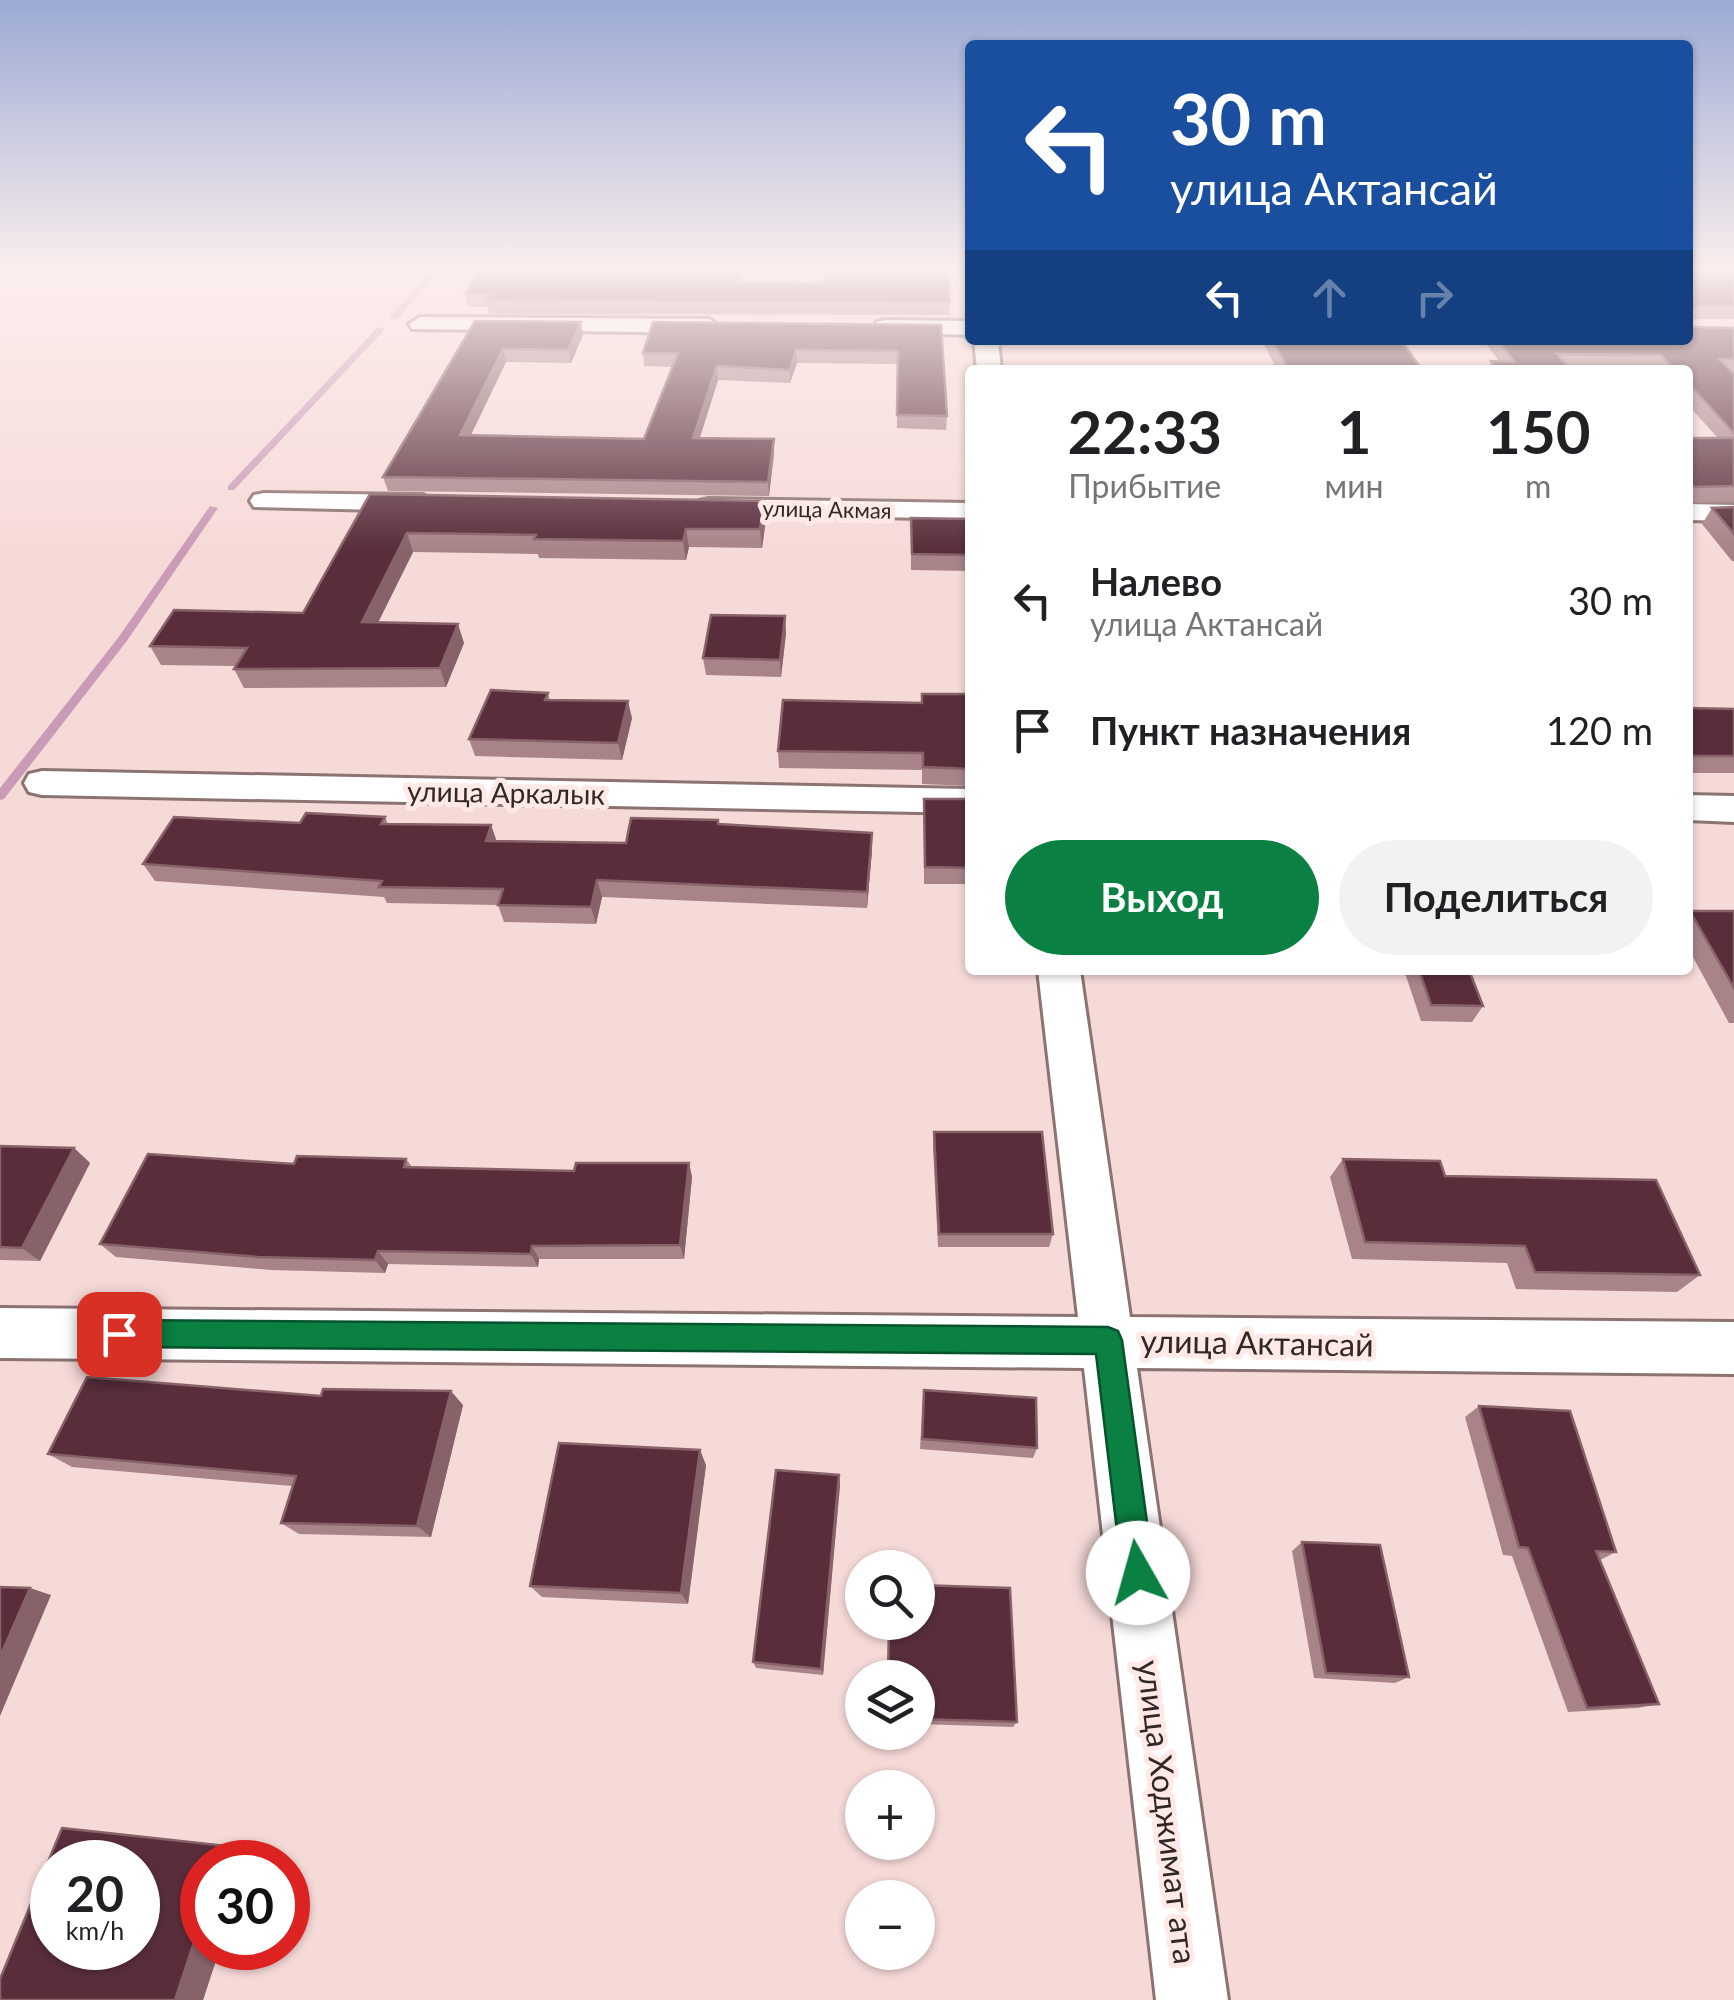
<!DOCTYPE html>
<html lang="ru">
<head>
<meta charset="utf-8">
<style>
	:root { --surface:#fff; --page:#f2f2f2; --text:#202124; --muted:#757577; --accent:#0b8043 }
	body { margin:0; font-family:Lato,sans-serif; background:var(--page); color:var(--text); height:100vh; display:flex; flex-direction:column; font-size:38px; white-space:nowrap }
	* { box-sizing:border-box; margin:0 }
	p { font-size:32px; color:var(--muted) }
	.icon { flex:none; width:55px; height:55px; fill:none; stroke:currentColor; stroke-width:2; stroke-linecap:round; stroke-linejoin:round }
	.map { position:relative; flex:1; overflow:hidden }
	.panel { position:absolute; left:965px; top:365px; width:728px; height:610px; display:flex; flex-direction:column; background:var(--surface); border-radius:10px; box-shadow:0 2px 8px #0004 }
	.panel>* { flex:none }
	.guide { position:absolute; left:965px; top:40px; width:728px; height:305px; border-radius:10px; box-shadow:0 2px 8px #0004; background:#1a4fa0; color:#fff; overflow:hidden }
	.tools { position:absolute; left:845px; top:1550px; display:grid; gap:20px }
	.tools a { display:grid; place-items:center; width:90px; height:90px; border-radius:50%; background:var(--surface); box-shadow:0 2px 8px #0004; font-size:50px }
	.speed { position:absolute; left:30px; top:1840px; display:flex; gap:20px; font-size:50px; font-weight:700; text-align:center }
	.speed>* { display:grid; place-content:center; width:130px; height:130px; border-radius:50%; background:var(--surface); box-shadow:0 2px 8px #0004; line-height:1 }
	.speed small { font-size:25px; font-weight:400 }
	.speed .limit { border:15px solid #d22; background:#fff; color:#111 }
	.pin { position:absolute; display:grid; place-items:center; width:85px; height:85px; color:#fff; margin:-42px; border-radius:20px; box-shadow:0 5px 15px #0006 }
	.me { position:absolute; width:110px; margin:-55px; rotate:353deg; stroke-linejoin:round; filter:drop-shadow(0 0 8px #0008) }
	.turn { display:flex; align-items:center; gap:35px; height:210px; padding:0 40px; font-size:45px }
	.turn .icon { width:130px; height:130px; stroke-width:2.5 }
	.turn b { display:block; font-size:70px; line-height:85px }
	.lanes { display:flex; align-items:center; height:95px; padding:0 40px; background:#0003; justify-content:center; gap:50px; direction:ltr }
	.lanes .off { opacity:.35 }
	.eta { display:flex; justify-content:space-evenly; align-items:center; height:170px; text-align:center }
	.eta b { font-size:60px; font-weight:700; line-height:70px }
	.primary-button { display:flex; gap:20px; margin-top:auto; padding:20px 40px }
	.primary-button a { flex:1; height:115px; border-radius:60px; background:var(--accent); color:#fff; font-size:40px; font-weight:700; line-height:115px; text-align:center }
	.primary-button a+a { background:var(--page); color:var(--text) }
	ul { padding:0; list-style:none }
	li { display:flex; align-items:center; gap:30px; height:130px; padding:0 40px }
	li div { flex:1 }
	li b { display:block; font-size:38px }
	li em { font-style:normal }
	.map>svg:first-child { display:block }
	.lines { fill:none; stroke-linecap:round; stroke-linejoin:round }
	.stream { fill:#c99bb6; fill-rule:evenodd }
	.minor-casing { stroke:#8b7371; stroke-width:6 }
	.minor { fill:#fff; fill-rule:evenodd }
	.wall { fill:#a88489 }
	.shaded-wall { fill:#886269 }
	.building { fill:#592e3a; stroke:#886269; stroke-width:2.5; fill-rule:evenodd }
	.route { fill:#0b8043; stroke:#07532c; stroke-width:2.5 }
	.labels { text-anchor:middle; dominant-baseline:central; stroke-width:10; stroke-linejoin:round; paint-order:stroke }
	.far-street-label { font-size:22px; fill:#312726; stroke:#ffe9e7 }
	.street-label { font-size:28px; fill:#312726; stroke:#ffe9e7 }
	.near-street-label { font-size:32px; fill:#312726; stroke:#ffe9e7 }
</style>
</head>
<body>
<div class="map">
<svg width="1734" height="2000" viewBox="0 0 1734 2000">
	<rect width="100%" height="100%" fill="#f6dad8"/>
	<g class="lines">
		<g class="stream">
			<path d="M 434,270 L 441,270 L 397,319 L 391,319 L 391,315 Z"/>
			<path d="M 378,327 L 385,329 L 234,490 L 228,490 L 228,486 Z"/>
			<path d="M 210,506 L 218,508 L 126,642 L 4,799 L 0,800 L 0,788 L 118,638 Z"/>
		</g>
		<g class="minor-casing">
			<g id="minor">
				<path d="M 420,317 L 709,319 L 720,326 L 709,333 L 412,329 L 409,324 Z"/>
				<path d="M 885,320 L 970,321 L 970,335 L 877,332 L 874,327 L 877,322 Z"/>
				<path d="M 974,340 L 998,340 L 1001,370 L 977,370 Z"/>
				<path d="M 264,493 L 423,495 L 437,503 L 423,511 L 254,507 L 250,501 L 254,495 Z"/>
				<path d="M 709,499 L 970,503 L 970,519 L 699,513 L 695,507 L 699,501 Z"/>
				<path d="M 1688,504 L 1734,505 L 1734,521 L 1688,520 Z"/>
				<path d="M 42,771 L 970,789 L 970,813 L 42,795 L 29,792 L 24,783 L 29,774 Z"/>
				<path d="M 1688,795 L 1734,796 L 1734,822 L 1688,820 Z"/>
				<path d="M 1038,970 L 1080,970 L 1130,1317 L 1734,1322 L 1734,1374 L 1137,1368 L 1228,2000 L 1156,2000 L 1084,1368 L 0,1358 L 0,1308 L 1078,1317 Z"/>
			</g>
		</g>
		<use href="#minor" class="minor"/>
	</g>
	<g class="wall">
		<path d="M 479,270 L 745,270 L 743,282 L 950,302 L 949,315 L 489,314 L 488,307 L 468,307 L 465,294 Z"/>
		<path d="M 1688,270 L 1734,270 L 1734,319 L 1692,319 L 1692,327 L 1734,328 L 1734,373 L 1732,373 L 1734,374 L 1734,502 L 1688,503 L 1688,438 L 1718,438 L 1688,405 L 1688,370 L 1568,367 L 1571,370 L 1488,370 L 1491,361 L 1499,361 L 1483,340 L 1688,340 Z"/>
		<path d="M 475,321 L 583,335 L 571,363 L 506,362 L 471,435 L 644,439 L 673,367 L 644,366 L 643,353 L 941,325 L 947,416 L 946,430 L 897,428 L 897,364 L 797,363 L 790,383 L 718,380 L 700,438 L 774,439 L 774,453 L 769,496 L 388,491 L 383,477 Z"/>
		<path d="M 1262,340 L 1401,340 L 1422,370 L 1277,370 Z"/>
		<path d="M 370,494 L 764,501 L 766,519 L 762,548 L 689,547 L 686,560 L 539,558 L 538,554 L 413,552 L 378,622 L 464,643 L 446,687 L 244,688 L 234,669 L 236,666 L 161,665 L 150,646 L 303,613 Z"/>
		<path d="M 1734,507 L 1734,561 L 1732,561 L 1702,524 L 1712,508 Z"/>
		<path d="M 911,518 L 970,519 L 970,571 L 911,570 Z"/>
		<path d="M 785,616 L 786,633 L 781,677 L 706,675 L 703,658 Z"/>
		<path d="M 548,693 L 550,700 L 632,718 L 622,760 L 475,756 L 469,739 Z"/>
		<path d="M 970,694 L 970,786 L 922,784 L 922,770 L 779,768 L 778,751 L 921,703 Z"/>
		<path d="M 1688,708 L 1734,709 L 1734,773 L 1688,773 Z"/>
		<rect x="924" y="799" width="46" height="85"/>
		<path d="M 385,817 L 388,824 L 491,825 L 496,841 L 626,843 L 719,824 L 872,850 L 867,908 L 602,897 L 596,924 L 504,922 L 498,905 L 387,903 L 384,897 L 155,881 L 143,864 L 300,823 Z"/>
		<path d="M 1690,911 L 1734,911 L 1734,1023 L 1729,1023 L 1688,948 L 1688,913 Z"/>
		<path d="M 1404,970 L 1469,970 L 1483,1006 L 1472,1022 L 1421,1021 Z"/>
		<path d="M 934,1132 L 1053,1234 L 1049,1247 L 938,1247 L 933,1147 Z"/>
		<path d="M 0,1146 L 74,1148 L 90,1163 L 40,1261 L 0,1260 Z"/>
		<path d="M 406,1159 L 412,1167 L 574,1171 L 689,1163 L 692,1177 L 684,1259 L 539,1259 L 538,1267 L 388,1264 L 385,1273 L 271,1270 L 116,1257 L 100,1244 L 294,1164 Z"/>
		<path d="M 1343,1159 L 1445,1176 L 1700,1275 L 1677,1292 L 1516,1289 L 1507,1263 L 1352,1259 L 1330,1177 Z"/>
		<path d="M 321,1396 L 463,1405 L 431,1537 L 299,1534 L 281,1523 L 292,1486 L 72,1467 L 48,1454 Z"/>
		<path d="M 923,1401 L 1037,1448 L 1033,1458 L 920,1449 Z"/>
		<path d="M 1479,1406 L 1616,1552 L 1600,1560 L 1659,1704 L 1638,1708 L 1568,1712 L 1512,1556 L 1503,1555 L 1465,1417 Z"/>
		<path d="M 706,1465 L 688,1604 L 542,1597 L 530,1586 Z"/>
		<path d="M 839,1475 L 840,1485 L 823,1675 L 756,1668 L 753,1662 Z"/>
		<path d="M 1302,1542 L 1409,1677 L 1395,1683 L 1314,1678 L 1292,1551 Z"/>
		<path d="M 918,1678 L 1017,1722 L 1013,1727 L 918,1724 Z"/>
		<path d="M 62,1828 L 253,1848 L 248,1862 L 202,1862 L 202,1948 L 220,1948 L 203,2000 Z"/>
	</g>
	<g class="shaded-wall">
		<path d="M 581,322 L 583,335 L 571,363 L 568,350 Z"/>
		<path d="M 503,349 L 506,362 L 464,449 L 460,435 Z"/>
		<path d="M 796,350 L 797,363 L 790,383 L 790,370 Z"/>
		<path d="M 717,366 L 718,380 L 695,452 L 693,438 Z"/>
		<path d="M 774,439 L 774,453 L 769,496 L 768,482 Z"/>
		<path d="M 764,501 L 766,519 L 762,548 L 760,529 Z"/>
		<path d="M 686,529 L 689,547 L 686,560 L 683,541 Z"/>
		<path d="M 407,533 L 413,552 L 369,641 L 362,622 Z"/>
		<path d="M 785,616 L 786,633 L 781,677 L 780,660 Z"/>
		<path d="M 458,624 L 464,643 L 446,687 L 440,668 Z"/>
		<path d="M 628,701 L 632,718 L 622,760 L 618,743 Z"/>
		<path d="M 491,825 L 497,842 L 486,841 Z"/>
		<path d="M 872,833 L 872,850 L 867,908 L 867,892 Z"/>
		<path d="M 597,880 L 602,897 L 596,924 L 591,907 Z"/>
		<path d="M 74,1148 L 90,1163 L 40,1261 L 22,1248 Z"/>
		<path d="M 689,1163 L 692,1177 L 684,1259 L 680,1245 Z"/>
		<path d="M 532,1246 L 539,1259 L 538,1267 L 531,1254 Z"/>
		<path d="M 378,1251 L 388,1264 L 385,1273 L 375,1260 Z"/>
		<path d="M 451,1391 L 463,1405 L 431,1537 L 417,1526 Z"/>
		<path d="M 700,1450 L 706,1465 L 688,1604 L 681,1593 Z"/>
		<path d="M 839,1475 L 840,1485 L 823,1675 L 821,1669 Z"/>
		<path d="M 30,1588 L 51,1595 L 0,1716 L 0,1657 Z"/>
		<path d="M 227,1846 L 253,1848 L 248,1862 L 221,1862 Z"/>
		<path d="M 202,1918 L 202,1948 L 220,1948 L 203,2000 L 175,2000 Z"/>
	</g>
	<g class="building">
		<path d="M 479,270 L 742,270 L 740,282 L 823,283 L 825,270 L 948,270 L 950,302 L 486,301 L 490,294 L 465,294 Z"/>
		<path d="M 1688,270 L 1734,270 L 1734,306 L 1695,306 L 1691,310 L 1692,327 L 1734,328 L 1734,359 L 1719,359 L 1734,374 L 1734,433 L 1688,383 L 1688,370 L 1675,370 L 1661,355 L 1557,354 L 1571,370 L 1498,370 L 1491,361 L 1514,362 L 1498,340 L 1688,340 Z"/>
		<path d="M 475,321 L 581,322 L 568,350 L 503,349 L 460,435 L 644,439 L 678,353 L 643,353 L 653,322 L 941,325 L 947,416 L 897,415 L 898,351 L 796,350 L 790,370 L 717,366 L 693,438 L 774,439 L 768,482 L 383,477 Z"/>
		<path d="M 1272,340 L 1401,340 L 1422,370 L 1289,370 Z"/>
		<path d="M 1688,438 L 1734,438 L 1734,486 L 1694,487 L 1688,479 Z"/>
		<path d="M 370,494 L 764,501 L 760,529 L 686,529 L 683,541 L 534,539 L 536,535 L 407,533 L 362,622 L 458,624 L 440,668 L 234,669 L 247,648 L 150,646 L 174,610 L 303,613 Z"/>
		<path d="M 1734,507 L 1734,534 L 1712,508 Z"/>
		<path d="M 911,518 L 970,519 L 970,555 L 912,554 Z"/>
		<path d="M 711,615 L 785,616 L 780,660 L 703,658 Z"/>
		<path d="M 491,690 L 548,693 L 545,700 L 628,701 L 618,743 L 469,739 Z"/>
		<path d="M 922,694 L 970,694 L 970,769 L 923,767 L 923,753 L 778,751 L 783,700 L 922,703 Z"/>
		<path d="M 1688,708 L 1734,709 L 1734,756 L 1688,756 Z"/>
		<path d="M 924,799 L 970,799 L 970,868 L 925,867 Z"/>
		<path d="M 306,813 L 385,817 L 381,824 L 491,825 L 486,841 L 626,843 L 631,818 L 718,820 L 718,824 L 872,833 L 867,892 L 597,880 L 591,907 L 498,905 L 503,889 L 379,887 L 382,881 L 143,864 L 174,817 L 300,823 Z"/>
		<path d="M 1690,911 L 1734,911 L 1734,988 Z"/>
		<path d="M 1419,970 L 1469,970 L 1483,1006 L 1431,1005 Z"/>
		<path d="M 934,1132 L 1042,1132 L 1053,1234 L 939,1234 Z"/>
		<path d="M 0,1146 L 74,1148 L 22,1248 L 0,1247 Z"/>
		<path d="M 148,1154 L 294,1164 L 297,1156 L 406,1159 L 404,1167 L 574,1171 L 576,1163 L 689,1163 L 680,1245 L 532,1246 L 531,1254 L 378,1251 L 375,1260 L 258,1257 L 100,1244 Z"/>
		<path d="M 1343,1159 L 1440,1161 L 1445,1176 L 1656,1180 L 1700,1275 L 1535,1272 L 1525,1246 L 1365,1242 Z"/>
		<path d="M 87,1377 L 321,1396 L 323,1389 L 451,1391 L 417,1526 L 281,1523 L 296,1476 L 48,1454 Z"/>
		<path d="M 924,1390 L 1036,1398 L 1037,1448 L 922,1439 Z"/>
		<path d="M 1479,1406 L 1570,1411 L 1616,1552 L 1596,1551 L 1659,1704 L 1587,1708 L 1528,1548 L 1519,1547 Z"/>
		<path d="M 559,1443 L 700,1450 L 681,1593 L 530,1586 Z"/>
		<path d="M 776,1470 L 839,1475 L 821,1669 L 753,1662 Z"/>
		<path d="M 1302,1542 L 1380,1545 L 1409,1677 L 1326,1673 Z"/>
		<path d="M 918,1585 L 1010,1588 L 1017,1722 L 918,1719 L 918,1678 L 888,1678 L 889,1622 L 918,1622 Z"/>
		<path d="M 0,1587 L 30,1588 L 0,1657 Z"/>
		<path d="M 62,1828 L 227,1846 L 221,1862 L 202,1862 L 202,1918 L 175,2000 L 0,2000 L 0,1979 ZM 52,1862 L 138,1862 L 138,1948 L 52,1948 Z"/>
	</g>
	<linearGradient id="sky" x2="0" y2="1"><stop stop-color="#9baad4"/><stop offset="0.49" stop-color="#fbeeed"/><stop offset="1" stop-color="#fbeeed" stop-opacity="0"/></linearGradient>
	<rect width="1734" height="550" fill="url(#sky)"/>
	<path class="route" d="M 119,1320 L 1108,1327 L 1118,1331 L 1122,1340 L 1154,1573 L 1149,1584 L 1138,1589 L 1127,1584 L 1122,1573 L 1096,1354 L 119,1347 L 109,1343 L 105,1334 L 109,1324 Z"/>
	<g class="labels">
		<g class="far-street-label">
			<text transform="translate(827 509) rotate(1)">улица Акмая</text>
		</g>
		<g class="street-label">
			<text transform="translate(506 792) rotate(1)">улица Аркалык</text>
		</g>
		<g class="near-street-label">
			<text transform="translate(1257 1342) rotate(1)">улица Актансай</text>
			<text transform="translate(1168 1812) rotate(83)">улица Ходжимат ата</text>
		</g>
	</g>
</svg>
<div class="tools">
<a><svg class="icon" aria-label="search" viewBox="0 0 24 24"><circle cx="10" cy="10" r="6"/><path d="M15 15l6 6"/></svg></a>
<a><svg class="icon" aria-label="layers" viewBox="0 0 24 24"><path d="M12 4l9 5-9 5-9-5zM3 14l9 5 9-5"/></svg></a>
<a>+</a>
<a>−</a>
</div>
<div class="speed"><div>20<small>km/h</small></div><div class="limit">30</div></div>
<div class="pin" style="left:119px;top:1334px;background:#d93025"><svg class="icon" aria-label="arrive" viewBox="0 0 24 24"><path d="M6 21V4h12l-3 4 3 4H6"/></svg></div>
<svg class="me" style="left:1138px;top:1573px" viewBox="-20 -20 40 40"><circle r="19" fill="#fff"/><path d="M0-13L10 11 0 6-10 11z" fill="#0b8043"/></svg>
<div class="guide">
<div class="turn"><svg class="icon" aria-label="left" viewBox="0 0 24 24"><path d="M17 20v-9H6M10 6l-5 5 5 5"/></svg><div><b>30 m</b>улица Актансай</div></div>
<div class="lanes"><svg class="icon" aria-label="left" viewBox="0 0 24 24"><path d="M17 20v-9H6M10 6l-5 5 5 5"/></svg><svg class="icon off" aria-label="ahead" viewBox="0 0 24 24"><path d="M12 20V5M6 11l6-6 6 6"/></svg><svg class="icon off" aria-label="right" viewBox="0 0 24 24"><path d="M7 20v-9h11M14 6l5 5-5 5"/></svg></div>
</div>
<section class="panel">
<div class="eta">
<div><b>22:33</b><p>Прибытие</p></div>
<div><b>1</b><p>мин</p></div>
<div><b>150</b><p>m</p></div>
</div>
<ul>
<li><svg class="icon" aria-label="left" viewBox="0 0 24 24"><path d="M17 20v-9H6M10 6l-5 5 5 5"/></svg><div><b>Налево</b><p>улица Актансай</p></div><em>30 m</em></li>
<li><svg class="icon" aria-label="arrive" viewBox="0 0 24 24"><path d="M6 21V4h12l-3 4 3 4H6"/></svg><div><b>Пункт назначения</b></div><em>120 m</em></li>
</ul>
<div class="primary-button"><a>Выход</a><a>Поделиться</a></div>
</section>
</div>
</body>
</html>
